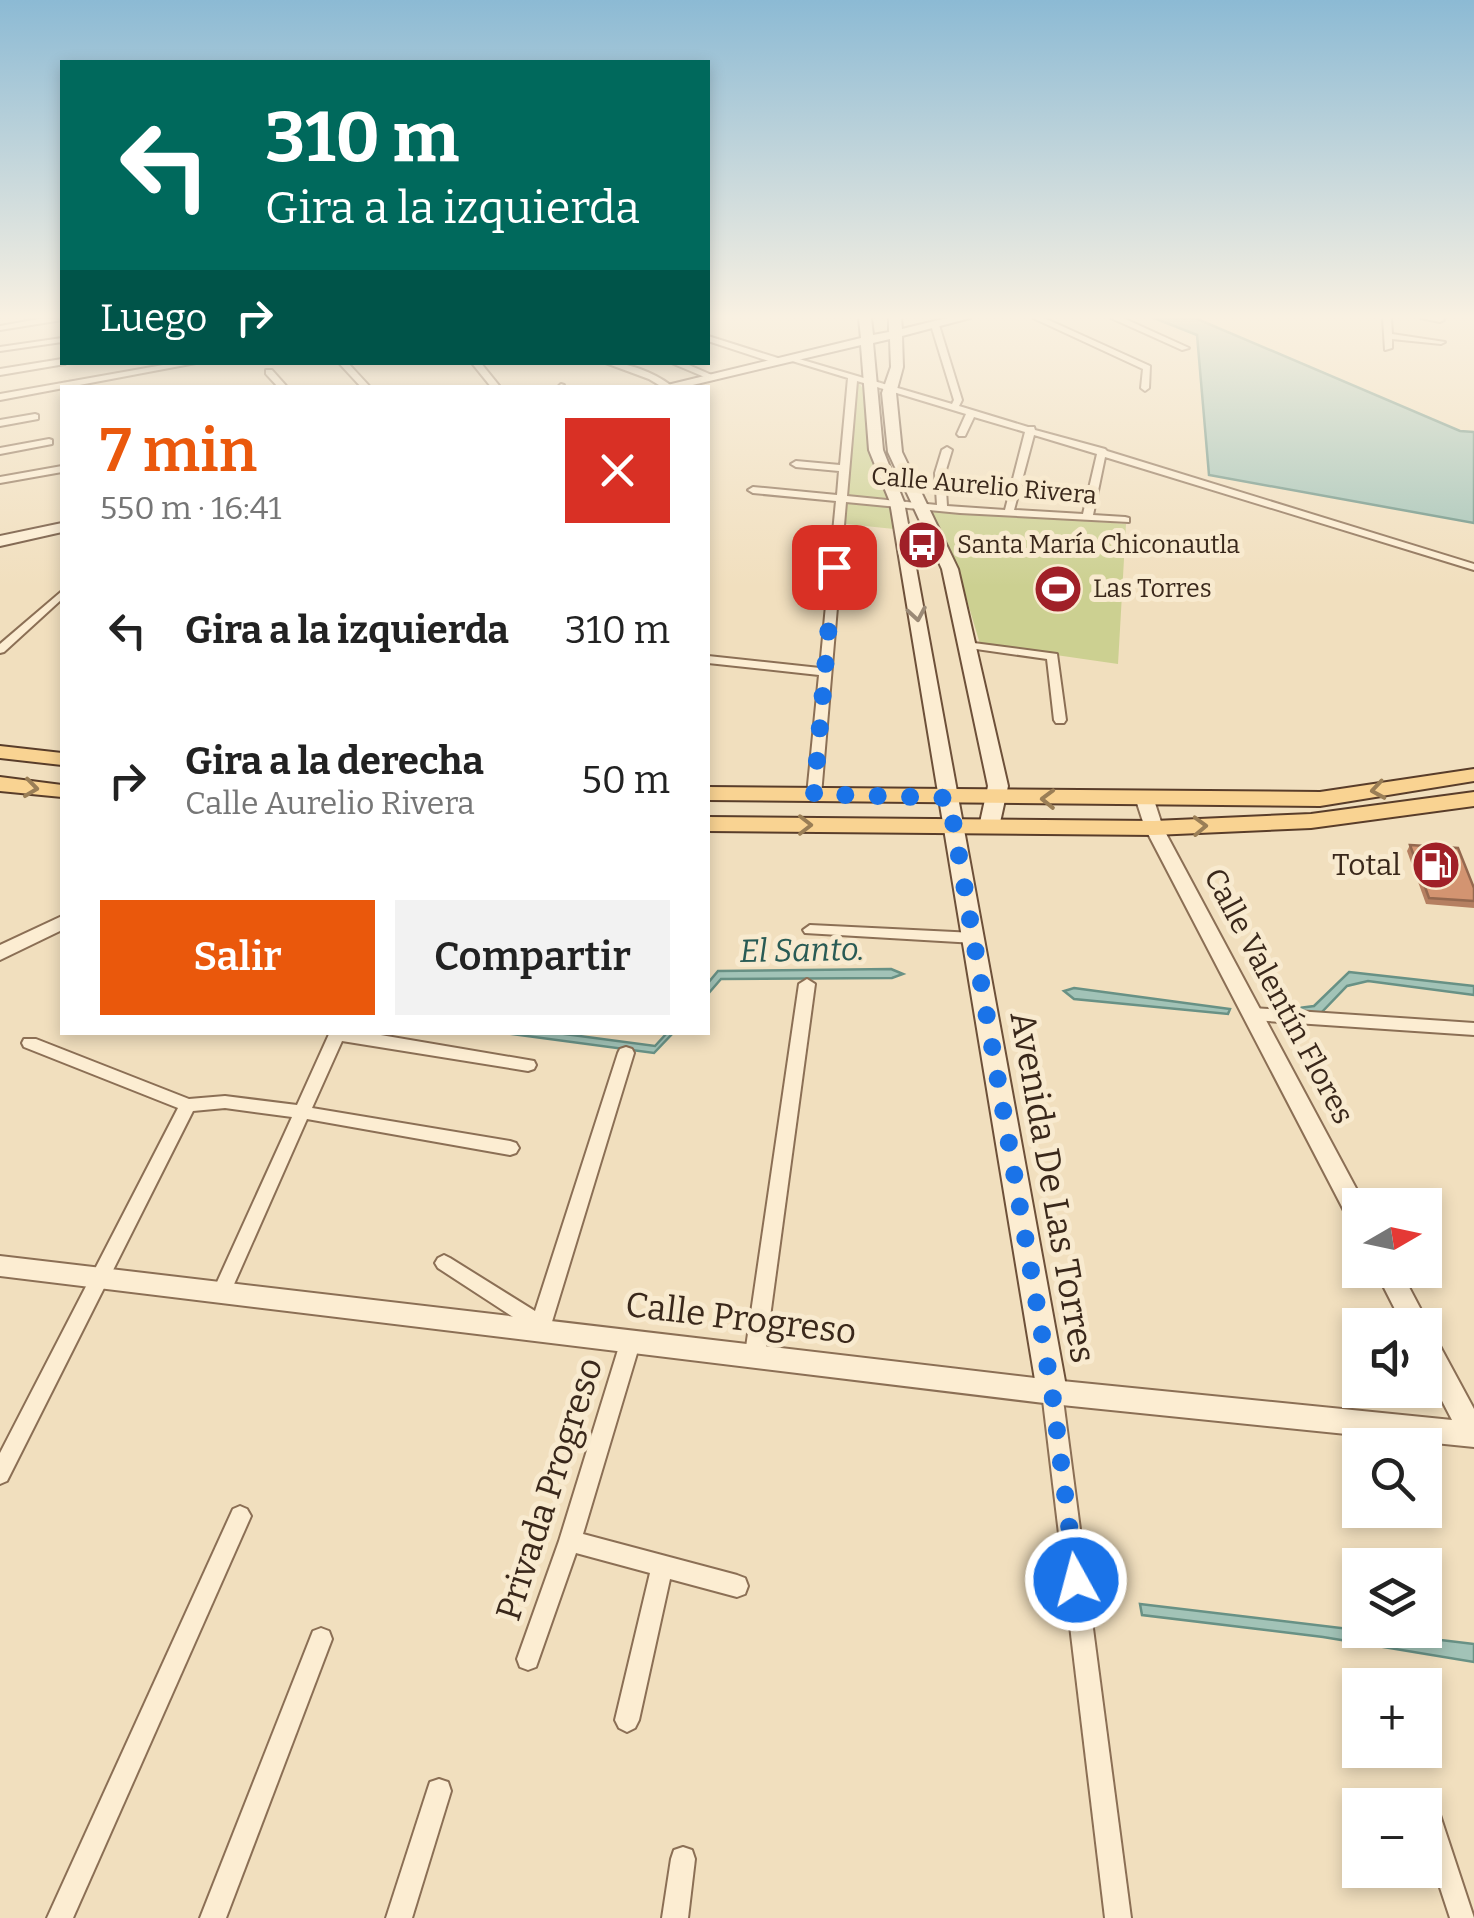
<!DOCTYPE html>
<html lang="es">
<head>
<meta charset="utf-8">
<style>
	:root { --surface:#fff; --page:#f2f2f2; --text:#222; --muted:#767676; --accent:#ea580c }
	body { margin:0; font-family:Bitter,serif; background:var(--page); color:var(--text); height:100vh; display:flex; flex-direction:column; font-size:38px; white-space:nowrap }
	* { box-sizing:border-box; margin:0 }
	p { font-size:32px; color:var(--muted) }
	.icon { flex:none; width:55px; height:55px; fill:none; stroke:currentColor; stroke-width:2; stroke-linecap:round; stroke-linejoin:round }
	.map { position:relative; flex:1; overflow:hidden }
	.details { position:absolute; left:60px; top:385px; width:650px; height:650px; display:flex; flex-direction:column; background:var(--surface); border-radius:0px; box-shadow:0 5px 15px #0003 }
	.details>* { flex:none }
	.guide { position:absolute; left:60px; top:60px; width:650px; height:305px; border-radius:0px; box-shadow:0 5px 15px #0003; background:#00695c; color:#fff; overflow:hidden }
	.needle { width:65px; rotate:81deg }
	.tools { position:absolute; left:1342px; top:1188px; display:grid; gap:20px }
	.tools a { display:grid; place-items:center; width:100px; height:100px; border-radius:0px; background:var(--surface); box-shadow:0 5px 15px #0003; font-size:50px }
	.pin { position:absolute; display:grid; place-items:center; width:85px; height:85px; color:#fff; margin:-42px; border-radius:20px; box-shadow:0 5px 15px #0006 }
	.me { position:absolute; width:110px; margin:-55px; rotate:353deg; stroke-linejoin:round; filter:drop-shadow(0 0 8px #0008) }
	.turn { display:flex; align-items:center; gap:35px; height:210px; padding:0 40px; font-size:45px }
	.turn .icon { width:130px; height:130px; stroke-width:2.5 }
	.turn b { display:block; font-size:70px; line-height:85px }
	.then { display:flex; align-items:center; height:95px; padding:0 40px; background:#0003; gap:20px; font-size:38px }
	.round { display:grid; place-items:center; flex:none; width:105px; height:105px; border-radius:0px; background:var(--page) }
	.head { display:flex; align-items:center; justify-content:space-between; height:170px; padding:0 40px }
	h1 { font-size:60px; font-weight:600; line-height:75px; color:var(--accent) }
	.primary-button { display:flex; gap:20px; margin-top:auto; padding:20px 40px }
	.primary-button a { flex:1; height:115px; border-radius:0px; background:var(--accent); color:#fff; font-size:40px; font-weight:600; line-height:115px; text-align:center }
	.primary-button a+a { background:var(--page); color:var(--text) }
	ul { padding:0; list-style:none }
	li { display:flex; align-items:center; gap:30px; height:150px; padding:0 40px }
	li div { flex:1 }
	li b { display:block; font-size:38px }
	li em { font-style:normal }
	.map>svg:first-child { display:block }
	.green { fill:#ccd091 }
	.water { fill:#a2c3b7; stroke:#689185; stroke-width:2.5 }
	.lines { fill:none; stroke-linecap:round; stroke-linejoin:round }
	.minor-casing { stroke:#8b6f55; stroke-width:4 }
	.tertiary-casing { stroke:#8b6f55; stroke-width:4 }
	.secondary-casing { stroke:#6d5039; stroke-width:4 }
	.primary-casing { stroke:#593d2a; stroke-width:4 }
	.minor { fill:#fcedd2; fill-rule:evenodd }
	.tertiary { fill:#fcedd2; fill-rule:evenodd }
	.secondary { fill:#fcedd2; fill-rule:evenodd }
	.primary { fill:#f9d392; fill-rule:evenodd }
	.wall { fill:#b57f61 }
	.building { fill:#d39471; stroke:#94684f; stroke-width:2.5 }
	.oneway { stroke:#9b8a76 }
	.oneway2 { stroke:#9a7e56 }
	.route { stroke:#1a73e8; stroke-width:18; stroke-dasharray:0 32.4 }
	.labels { text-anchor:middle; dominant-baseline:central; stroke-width:10; stroke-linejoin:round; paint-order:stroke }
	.far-street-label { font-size:25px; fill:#3a281b; stroke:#f8eacf }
	.far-poi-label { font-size:25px; fill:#3a281b; stroke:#f8eacf; text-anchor:start }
	.poi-label { font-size:30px; fill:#3a281b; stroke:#f8eacf; text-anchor:end }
	.street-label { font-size:30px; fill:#3a281b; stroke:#f8eacf }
	.water-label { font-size:32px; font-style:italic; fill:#295b55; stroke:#f8eacf }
	.near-street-label { font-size:35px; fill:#3a281b; stroke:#f8eacf }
</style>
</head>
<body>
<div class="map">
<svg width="1474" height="1918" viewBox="0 0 1474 1918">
	<rect width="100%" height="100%" fill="#f1dfbe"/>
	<g class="green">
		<path d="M 859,383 L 863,389 L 871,449 L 889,499 L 894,529 L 846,524 L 848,424 L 854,384 Z"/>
		<path d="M 931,510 L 1126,524 L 1118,664 L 980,644 L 958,570 Z"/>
	</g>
	<g class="water">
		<path d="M 1154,318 L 1195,318 L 1460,431 L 1474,432 L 1474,523 L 1209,475 L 1197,335 Z"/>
		<path d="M 891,969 L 903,974 L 892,978 L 721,979 L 708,994 L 708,983 L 718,971 Z"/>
		<path d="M 1349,972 L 1474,986 L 1474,995 L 1368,981 L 1347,986 L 1320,1014 L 1276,1011 L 1314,1006 Z"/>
		<path d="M 1074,988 L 1230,1009 L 1228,1014 L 1074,999 L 1064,991 Z"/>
		<path d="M 505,1033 L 557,1033 L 655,1046 L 667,1033 L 673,1033 L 654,1053 Z"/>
		<path d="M 1140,1604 L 1474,1644 L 1474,1662 L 1323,1637 L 1142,1615 Z"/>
	</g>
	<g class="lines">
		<g class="minor-casing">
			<g id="minor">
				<path d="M 44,318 L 62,320 L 0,330 L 0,326 Z"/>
				<path d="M 1033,318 L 1044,318 L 1150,366 L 1149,388 L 1145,391 L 1141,388 L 1143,369 Z"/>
				<path d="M 1111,318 L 1123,318 L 1189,348 L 1182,350 Z"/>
				<path d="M 1383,318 L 1391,318 L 1392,334 L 1445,342 L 1441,344 L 1392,339 L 1392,348 L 1385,350 Z"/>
				<path d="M 1421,318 L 1443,318 L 1444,320 L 1440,322 Z"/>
				<path d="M 935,323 L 939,325 L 962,400 L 959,406 L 1028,427 L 1034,427 L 1035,430 L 1105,449 L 1107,451 L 1474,564 L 1474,570 L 1105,457 L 1093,515 L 1125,517 L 1129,518 L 1129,522 L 960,513 L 846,502 L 821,795 L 819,798 L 809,798 L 807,795 L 819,675 L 708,663 L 708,656 L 820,668 L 836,501 L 753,493 L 748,490 L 753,487 L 837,495 L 839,471 L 796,467 L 791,464 L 796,461 L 840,465 L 848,378 L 789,360 L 789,356 L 952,404 L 954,400 L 931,325 ZM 857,381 L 966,414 L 957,434 L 959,436 L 965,436 L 974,417 L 1025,432 L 1005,510 L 947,506 L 945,473 L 952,450 L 947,447 L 942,450 L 935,473 L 937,505 L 847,496 ZM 1034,435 L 1097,454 L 1083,514 L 1014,510 Z"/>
				<path d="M 708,336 L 781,359 L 782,361 L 775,363 L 708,341 Z"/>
				<path d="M 62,338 L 62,342 L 0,351 L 0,347 Z"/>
				<path d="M 62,359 L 65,364 L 0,375 L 0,369 Z"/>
				<path d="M 180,362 L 201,362 L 0,400 L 0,394 Z"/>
				<path d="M 338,362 L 347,362 L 371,388 L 362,388 Z"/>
				<path d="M 471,362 L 480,362 L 501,388 L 492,388 Z"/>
				<path d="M 603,362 C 627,362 653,372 672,386 L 664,388 L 649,379 Z"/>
				<path d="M 669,362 L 682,362 L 714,376 L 707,378 Z"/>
				<path d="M 266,370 L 272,370 L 288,388 L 279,388 L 266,374 Z"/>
				<path d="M 561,384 L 564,385 L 565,388 L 557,388 Z"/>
				<path d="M 35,414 L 38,415 L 38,419 L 0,426 L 0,420 Z"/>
				<path d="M 49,439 L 52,440 L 52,444 L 0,454 L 0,448 Z"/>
				<path d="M 62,466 L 62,472 L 0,483 L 0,477 Z"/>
				<path d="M 62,591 L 62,599 L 4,652 L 0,653 L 0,644 Z"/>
				<path d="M 966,642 L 1057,654 L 1066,720 L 1064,723 L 1056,723 L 1054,720 L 1047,659 L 962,647 L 960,645 Z"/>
				<path d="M 810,925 L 975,933 L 982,938 L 975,943 L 805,933 L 803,930 Z"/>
				<path d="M 807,979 L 815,984 L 765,1354 L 762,1360 L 755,1362 L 748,1360 L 745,1354 L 799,984 Z"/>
				<path d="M 1252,1008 L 1474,1023 L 1474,1035 L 1252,1020 L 1244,1014 Z"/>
				<path d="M 330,1032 L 363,1032 L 534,1061 L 536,1065 L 534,1069 L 528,1071 L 342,1041 L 312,1108 L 510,1141 L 516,1143 L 519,1148 L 516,1153 L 510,1155 L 307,1119 L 231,1291 L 229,1297 L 222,1299 L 215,1297 L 213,1291 L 292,1117 L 225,1108 L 193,1111 L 7,1481 L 0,1484 L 0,1453 L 178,1108 L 24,1047 L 22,1043 L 24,1039 L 36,1039 L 189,1099 L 225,1096 L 297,1105 Z"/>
				<path d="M 626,1047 L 632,1049 L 634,1053 L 551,1325 L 545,1337 L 538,1339 L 531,1337 L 530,1328 L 438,1268 L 435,1263 L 438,1258 L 444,1255 L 450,1258 L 535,1311 L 618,1053 L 620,1049 Z"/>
				<path d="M 631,1332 L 638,1334 L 641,1340 L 583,1534 L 737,1575 L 745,1578 L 748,1586 L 745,1594 L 737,1597 L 670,1579 L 639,1720 L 635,1728 L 627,1732 L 619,1728 L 615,1720 L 650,1573 L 576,1553 L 536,1667 L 528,1670 L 520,1667 L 517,1659 L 559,1541 L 621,1340 L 624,1334 Z"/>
				<path d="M 1052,1383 L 1059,1386 L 1062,1392 L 1131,1918 L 1105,1918 L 1042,1392 L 1045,1386 Z"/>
				<path d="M 240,1506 L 247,1509 L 251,1516 L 73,1918 L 47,1918 L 233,1509 Z"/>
				<path d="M 321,1628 L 329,1631 L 332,1639 L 226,1918 L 200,1918 L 313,1631 Z"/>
				<path d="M 439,1779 L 448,1782 L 451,1791 L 412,1918 L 386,1918 L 427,1791 L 430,1782 Z"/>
				<path d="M 1425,1794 L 1434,1797 L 1437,1806 L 1474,1918 L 1450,1918 L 1425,1842 L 1425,1805 L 1413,1805 L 1416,1797 Z"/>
				<path d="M 683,1847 L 692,1850 L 695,1859 L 688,1918 L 662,1918 L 671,1859 L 674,1850 Z"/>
			</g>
		</g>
		<g class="tertiary-casing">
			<g id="tertiary">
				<path d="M 1145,795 L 1154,800 L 1163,828 L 1365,1205 L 1360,1205 L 1360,1229 L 1352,1226 L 1145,828 L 1136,800 Z"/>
				<path d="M 62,916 L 62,930 L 0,960 L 0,945 Z"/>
				<path d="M 0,1256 L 1052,1380 L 1452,1420 L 1425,1368 L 1425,1325 L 1403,1325 L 1375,1270 L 1400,1270 L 1429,1325 L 1425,1332 L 1434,1335 L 1474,1409 L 1474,1447 L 1052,1404 L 0,1276 Z"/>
			</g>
		</g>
		<g class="secondary-casing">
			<g id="secondary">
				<path d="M 859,318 L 871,318 L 873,335 L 889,332 L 889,318 L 901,318 L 902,329 L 947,318 L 970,318 L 902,336 L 903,367 L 896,393 L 902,452 L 958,569 L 1008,786 L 999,827 L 989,833 L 979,827 L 988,786 L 942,569 L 888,452 L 882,393 L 891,367 L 890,339 L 873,343 L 883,450 L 904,502 L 1067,1392 L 1062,1401 L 1052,1405 L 1042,1401 L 1037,1392 L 890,502 L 869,450 L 861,345 L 680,388 L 655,388 L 861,338 Z"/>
				<path d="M 62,523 L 62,532 L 0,546 L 0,536 Z"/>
			</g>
		</g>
		<g class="primary-casing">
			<g id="primary">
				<path d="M 0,746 L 62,753 L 62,765 L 0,758 Z"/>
				<path d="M 1474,769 L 1474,781 L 1320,806 L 708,800 L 708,787 L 1320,792 Z"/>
				<path d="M 0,777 L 62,785 L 62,797 L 0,791 Z"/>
				<path d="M 1474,792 L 1474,806 L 1311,828 L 1154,835 L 708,831 L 708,817 L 1154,821 L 1311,814 Z"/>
			</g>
		</g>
		<use href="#minor" class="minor"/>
		<use href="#tertiary" class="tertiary"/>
		<use href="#secondary" class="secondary"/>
		<use href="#primary" class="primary"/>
	</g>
	<path class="wall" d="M 1410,845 L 1474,888 L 1474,908 L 1426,904 L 1407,851 Z"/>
	<path class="building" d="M 1410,845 L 1458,848 L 1474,888 L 1474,901 L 1429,898 Z"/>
	<defs><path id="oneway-chevron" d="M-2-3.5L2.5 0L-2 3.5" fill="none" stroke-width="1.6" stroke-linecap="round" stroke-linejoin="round" transform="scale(2.5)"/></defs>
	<use class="oneway" href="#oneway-chevron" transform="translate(917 614) rotate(80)"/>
	<g class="oneway2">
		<use href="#oneway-chevron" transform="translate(31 788) rotate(7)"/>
		<use href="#oneway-chevron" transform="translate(1378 790) rotate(171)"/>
		<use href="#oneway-chevron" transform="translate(1048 799) rotate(-179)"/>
		<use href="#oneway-chevron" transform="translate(805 825)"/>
		<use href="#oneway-chevron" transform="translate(1200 826) rotate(-2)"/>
	</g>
	<linearGradient id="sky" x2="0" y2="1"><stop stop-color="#8cbad4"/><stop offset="0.54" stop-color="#f9f1e2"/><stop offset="1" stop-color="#f9f1e2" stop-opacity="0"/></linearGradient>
	<rect width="1474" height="587" fill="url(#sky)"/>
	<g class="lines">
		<path class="route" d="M 834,567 L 814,794 L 949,798 L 1052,1392 L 1076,1580"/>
	</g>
	<defs>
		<g id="bus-disc" transform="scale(2.5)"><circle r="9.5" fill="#a02028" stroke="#f8eacf"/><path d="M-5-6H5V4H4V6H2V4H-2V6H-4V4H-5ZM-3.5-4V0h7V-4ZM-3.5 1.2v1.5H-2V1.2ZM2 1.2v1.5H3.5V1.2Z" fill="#fff"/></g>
		<g id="stadium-disc" transform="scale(2.5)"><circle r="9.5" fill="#a02028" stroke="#f8eacf"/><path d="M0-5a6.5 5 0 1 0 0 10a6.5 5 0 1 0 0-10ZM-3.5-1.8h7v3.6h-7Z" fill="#fff"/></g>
		<g id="fuel-disc" transform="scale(2.5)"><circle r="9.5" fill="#a02028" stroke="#f8eacf"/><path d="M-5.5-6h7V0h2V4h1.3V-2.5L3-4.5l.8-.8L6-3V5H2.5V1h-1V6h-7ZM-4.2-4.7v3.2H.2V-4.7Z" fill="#fff"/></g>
	</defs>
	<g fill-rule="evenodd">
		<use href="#bus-disc" x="922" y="545"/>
		<use href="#stadium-disc" x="1058" y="589"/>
		<use href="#fuel-disc" x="1436" y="865"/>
	</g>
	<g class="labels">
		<g class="far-street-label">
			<text transform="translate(984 486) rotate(5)">Calle Aurelio Rivera</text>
		</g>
		<g class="far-poi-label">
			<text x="957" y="545">Santa María Chiconautla</text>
			<text x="1093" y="589">Las Torres</text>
		</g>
		<g class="poi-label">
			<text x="1401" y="865">Total</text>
		</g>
		<g class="street-label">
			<text transform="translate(1279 996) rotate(62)">Calle Valentín Flores</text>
		</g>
		<g class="water-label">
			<text transform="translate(802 950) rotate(-1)">El Santo.</text>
		</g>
		<g class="near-street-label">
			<text transform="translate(1053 1187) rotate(80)">Avenida De Las Torres</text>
			<text transform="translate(741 1318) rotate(7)">Calle Progreso</text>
			<text transform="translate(549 1489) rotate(-72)">Privada Progreso</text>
		</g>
	</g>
</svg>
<div class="tools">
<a><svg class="needle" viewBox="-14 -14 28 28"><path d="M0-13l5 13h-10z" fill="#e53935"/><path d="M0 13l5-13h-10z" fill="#767676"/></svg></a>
<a><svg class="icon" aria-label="sound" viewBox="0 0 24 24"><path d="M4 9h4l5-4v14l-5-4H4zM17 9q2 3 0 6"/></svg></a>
<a><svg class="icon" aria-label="search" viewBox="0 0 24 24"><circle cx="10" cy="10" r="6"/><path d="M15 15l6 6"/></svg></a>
<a><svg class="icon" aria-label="layers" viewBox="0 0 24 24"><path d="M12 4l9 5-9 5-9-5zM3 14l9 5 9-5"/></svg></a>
<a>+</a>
<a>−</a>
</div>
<div class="pin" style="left:834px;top:567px;background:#d93025"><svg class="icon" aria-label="arrive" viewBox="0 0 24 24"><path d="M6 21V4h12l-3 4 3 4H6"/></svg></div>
<svg class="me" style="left:1076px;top:1580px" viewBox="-20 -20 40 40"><circle r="17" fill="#1a73e8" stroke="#fff" stroke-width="3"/><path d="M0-11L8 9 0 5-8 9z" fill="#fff"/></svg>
<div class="guide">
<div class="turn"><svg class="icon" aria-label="left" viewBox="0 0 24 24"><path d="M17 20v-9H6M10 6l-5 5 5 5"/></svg><div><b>310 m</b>Gira a la izquierda</div></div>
<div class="then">Luego<svg class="icon" aria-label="right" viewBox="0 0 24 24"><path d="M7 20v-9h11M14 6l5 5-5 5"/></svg></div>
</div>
<section class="details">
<div class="head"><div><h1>7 min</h1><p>550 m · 16:41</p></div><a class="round" style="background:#d93025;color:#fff"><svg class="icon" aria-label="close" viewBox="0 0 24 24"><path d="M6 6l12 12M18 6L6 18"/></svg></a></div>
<ul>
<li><svg class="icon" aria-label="left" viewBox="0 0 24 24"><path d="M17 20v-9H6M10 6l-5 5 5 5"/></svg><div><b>Gira a la izquierda</b></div><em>310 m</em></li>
<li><svg class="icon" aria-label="right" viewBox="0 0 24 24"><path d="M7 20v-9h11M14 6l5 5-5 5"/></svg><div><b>Gira a la derecha</b><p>Calle Aurelio Rivera</p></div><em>50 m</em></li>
</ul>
<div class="primary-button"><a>Salir</a><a>Compartir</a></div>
</section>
</div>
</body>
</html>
